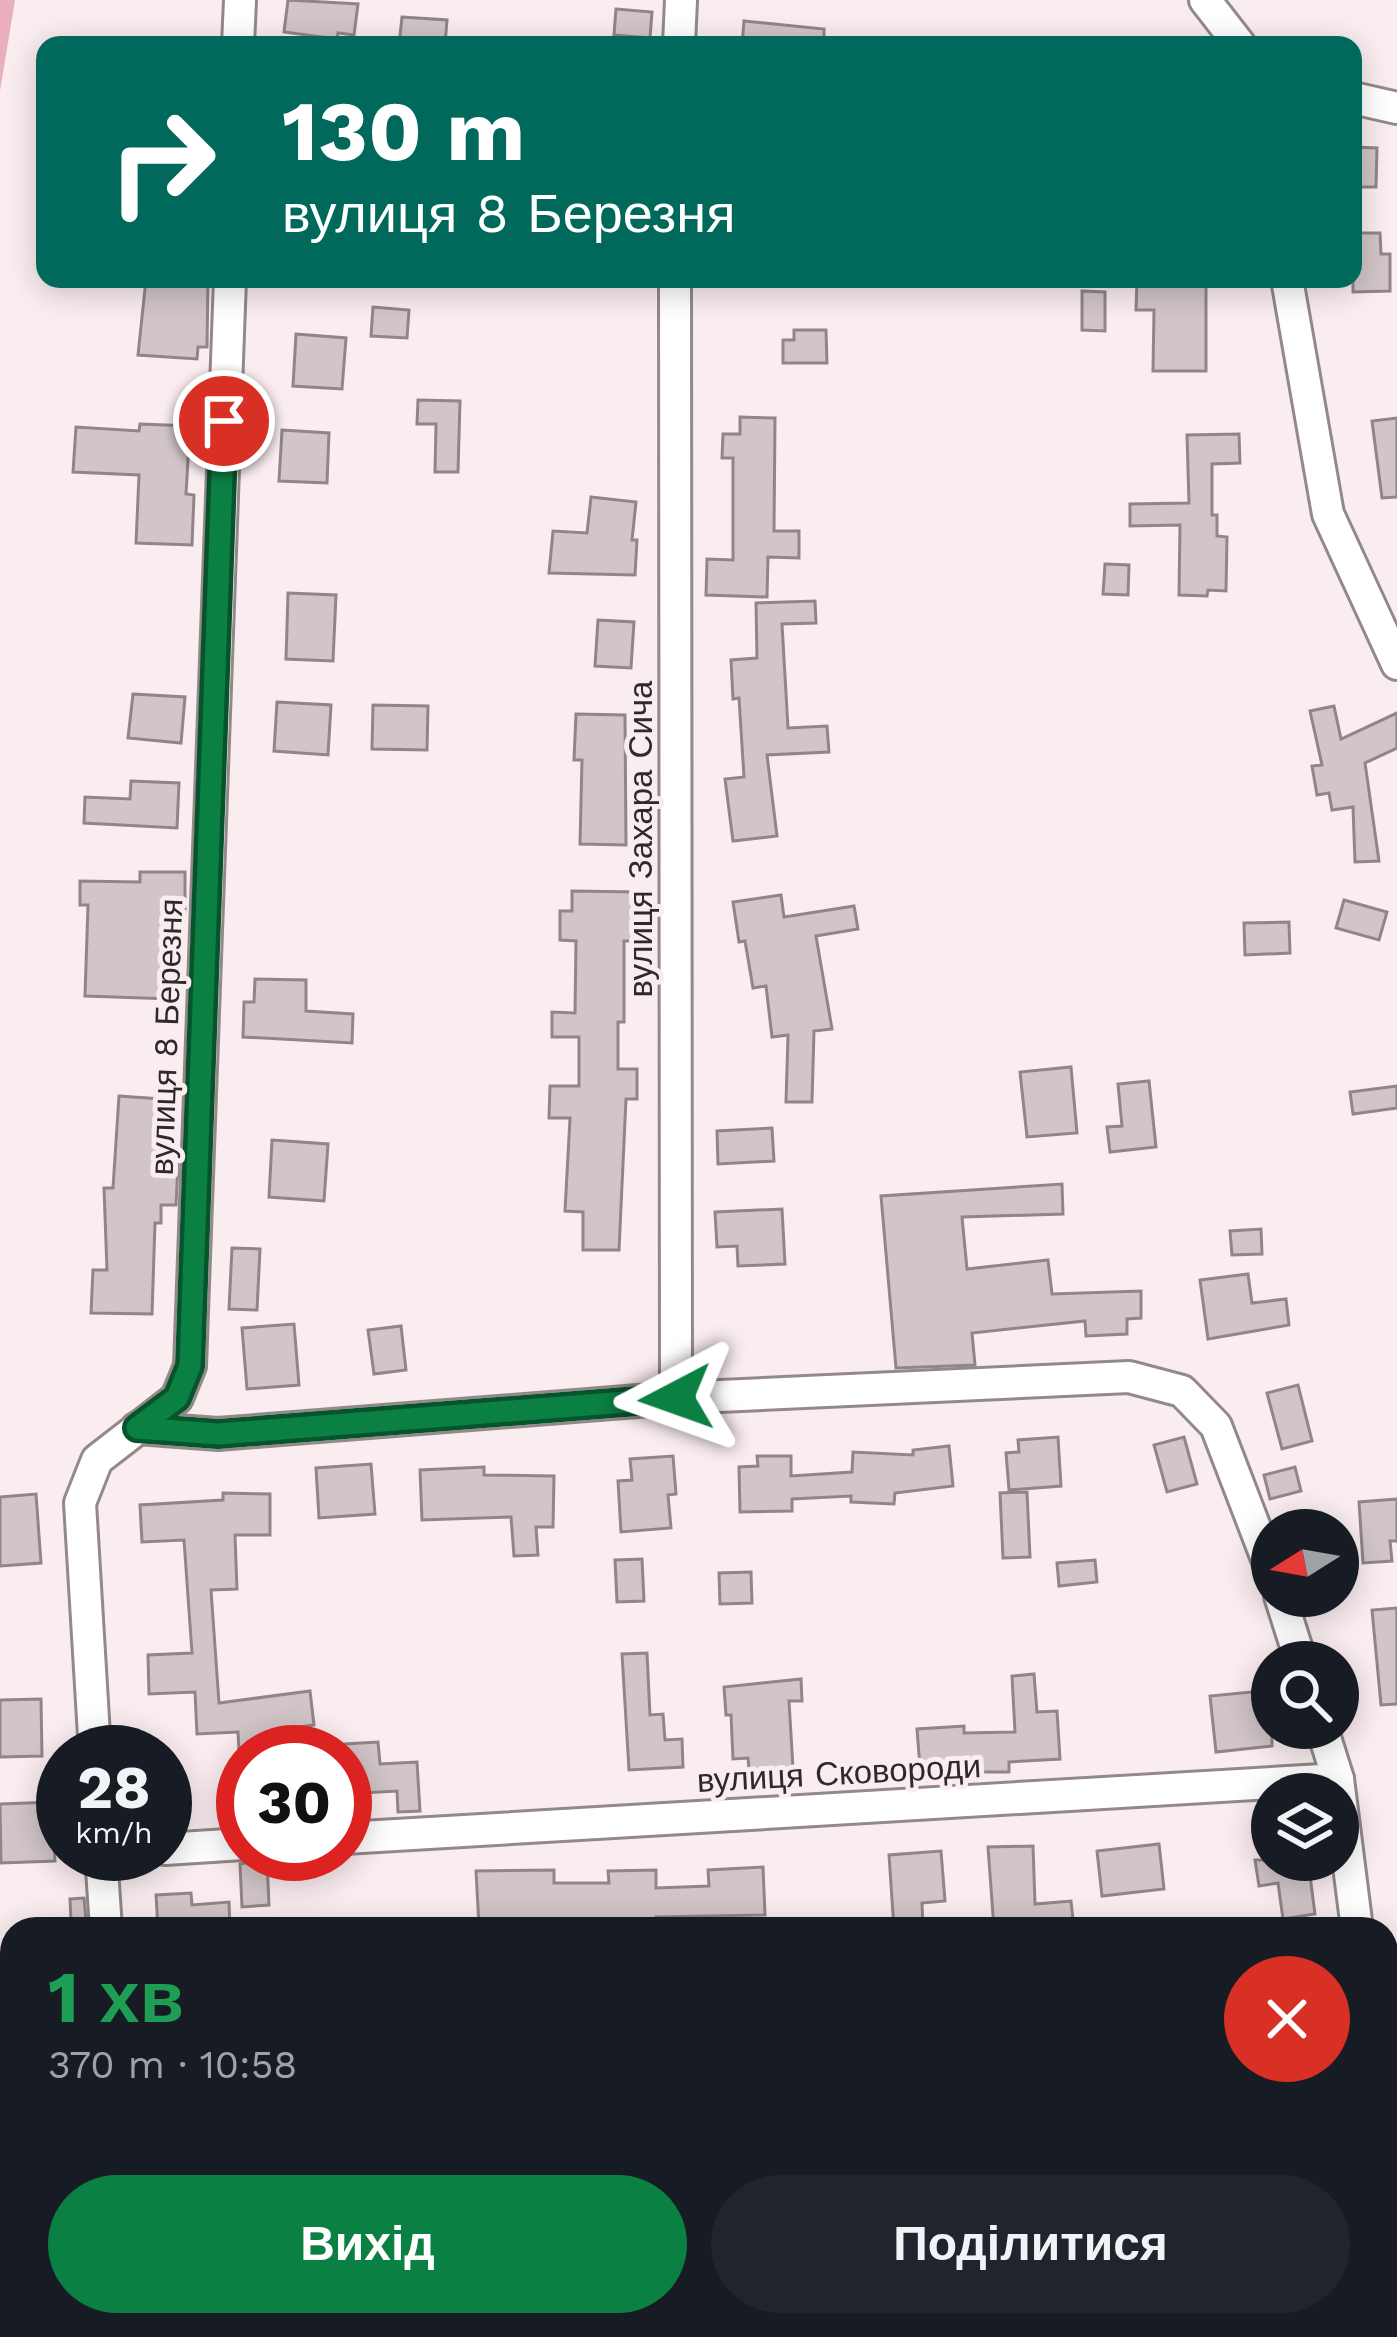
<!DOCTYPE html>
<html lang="uk">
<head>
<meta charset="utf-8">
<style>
	:root { --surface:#171b24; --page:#20242c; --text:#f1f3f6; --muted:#9ea1a6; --accent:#0b8043 }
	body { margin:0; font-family:"Work Sans",sans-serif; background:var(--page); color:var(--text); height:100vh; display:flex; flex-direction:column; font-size:45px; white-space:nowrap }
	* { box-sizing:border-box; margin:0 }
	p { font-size:39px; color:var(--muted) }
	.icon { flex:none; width:66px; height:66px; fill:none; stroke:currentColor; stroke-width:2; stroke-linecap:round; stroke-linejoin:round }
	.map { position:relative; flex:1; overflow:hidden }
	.side { position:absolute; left:0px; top:1917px; width:1398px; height:420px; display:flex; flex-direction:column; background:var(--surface); border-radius:36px 36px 0 0; box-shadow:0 6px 30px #0003 }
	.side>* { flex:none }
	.top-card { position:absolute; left:36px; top:36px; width:1326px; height:252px; border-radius:24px; box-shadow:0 6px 30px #0003; background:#00695c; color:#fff; overflow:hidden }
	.needle { width:78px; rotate:259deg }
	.buttons { position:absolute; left:1251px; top:1509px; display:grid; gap:24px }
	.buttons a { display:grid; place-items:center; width:108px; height:108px; border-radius:50%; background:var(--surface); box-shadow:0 6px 30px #0003; font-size:60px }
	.speed { position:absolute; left:36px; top:1725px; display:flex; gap:24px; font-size:60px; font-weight:700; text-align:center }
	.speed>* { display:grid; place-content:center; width:156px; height:156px; border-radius:50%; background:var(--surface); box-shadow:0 6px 30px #0003; line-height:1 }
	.speed small { font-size:30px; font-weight:400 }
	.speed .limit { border:18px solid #d22; background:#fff; color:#111 }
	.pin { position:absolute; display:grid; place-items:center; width:102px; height:102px; color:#fff; margin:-51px; border:6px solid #fff; border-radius:50%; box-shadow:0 3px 12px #0007 }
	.me { position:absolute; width:132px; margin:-66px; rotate:266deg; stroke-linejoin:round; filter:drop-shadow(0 0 9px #0008) }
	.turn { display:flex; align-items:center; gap:42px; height:252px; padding:0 48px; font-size:54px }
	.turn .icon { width:156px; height:156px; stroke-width:2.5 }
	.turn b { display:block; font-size:84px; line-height:102px }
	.round { display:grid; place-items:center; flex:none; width:126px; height:126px; border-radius:63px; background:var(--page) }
	.summary { display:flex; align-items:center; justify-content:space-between; height:204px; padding:0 48px }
	h1 { font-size:72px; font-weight:700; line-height:90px; color:#1e9e55 }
	.cta { display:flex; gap:24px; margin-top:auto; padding:24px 48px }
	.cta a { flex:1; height:138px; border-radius:72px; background:var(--accent); color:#fff; font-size:48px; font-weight:700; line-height:138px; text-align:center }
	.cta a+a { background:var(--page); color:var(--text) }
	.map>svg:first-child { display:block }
	.green { fill:#ebaebc }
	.building { fill:#d1c5c7; stroke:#908587; stroke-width:3 }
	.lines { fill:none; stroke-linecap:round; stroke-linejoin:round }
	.minor-casing { stroke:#93888a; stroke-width:36 }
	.minor { stroke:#fff; stroke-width:30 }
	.route-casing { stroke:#07532c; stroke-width:30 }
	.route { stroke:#0b8043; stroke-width:21 }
	.labels { text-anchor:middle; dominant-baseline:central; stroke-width:10; stroke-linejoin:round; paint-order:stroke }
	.street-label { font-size:33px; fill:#2e292a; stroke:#faedf0 }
</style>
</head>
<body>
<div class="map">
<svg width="1397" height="2337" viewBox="0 0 1397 2337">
	<rect width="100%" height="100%" fill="#faedf0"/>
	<path class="green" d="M 0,0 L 15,0 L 0,91 Z"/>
	<g class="building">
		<path d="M 288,0 L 358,4 L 354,35 L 338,33 L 337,39 L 284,32 Z"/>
		<path d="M 616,9 L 652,12 L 650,38 L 614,35 Z"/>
		<path d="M 402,17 L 447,20 L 445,45 L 399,45 Z"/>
		<path d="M 744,21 L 824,29 L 824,45 L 742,45 Z"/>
		<path d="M 1353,147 L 1377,148 L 1376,187 L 1353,187 Z"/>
		<path d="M 1353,233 L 1380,233 L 1381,254 L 1390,254 L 1390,291 L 1353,292 Z"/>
		<path d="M 146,279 L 208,279 L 207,347 L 198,347 L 197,359 L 138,355 Z"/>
		<path d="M 1137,279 L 1206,279 L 1206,371 L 1153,371 L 1154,310 L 1136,310 Z"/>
		<path d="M 1082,291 L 1105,292 L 1105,331 L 1082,330 Z"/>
		<path d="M 373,307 L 409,310 L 407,338 L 371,336 Z"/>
		<path d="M 794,330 L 826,330 L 827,363 L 783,363 L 783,340 L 794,340 Z"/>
		<path d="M 296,334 L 346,338 L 342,389 L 293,386 Z"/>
		<path d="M 418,400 L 460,401 L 458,472 L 435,472 L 436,424 L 417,424 Z"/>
		<path d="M 740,417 L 775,418 L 774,531 L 799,531 L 799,558 L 768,557 L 767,597 L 706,595 L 707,559 L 733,560 L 733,458 L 722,458 L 723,434 L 740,434 Z"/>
		<path d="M 1397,418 L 1397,497 L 1382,498 L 1372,421 Z"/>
		<path d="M 140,424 L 190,426 L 186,494 L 194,495 L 192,545 L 136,543 L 139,475 L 73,472 L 76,427 L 139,431 Z"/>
		<path d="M 282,430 L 329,433 L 327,483 L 279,481 Z"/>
		<path d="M 1239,434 L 1240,463 L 1212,464 L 1212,515 L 1217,515 L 1217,536 L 1227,537 L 1226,591 L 1208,590 L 1207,596 L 1179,595 L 1180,525 L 1130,526 L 1130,504 L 1189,503 L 1187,435 Z"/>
		<path d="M 591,497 L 636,502 L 632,540 L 637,540 L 635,575 L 549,573 L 553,531 L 587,533 Z"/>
		<path d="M 1105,564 L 1129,565 L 1128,595 L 1103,594 Z"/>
		<path d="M 288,593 L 336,595 L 333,661 L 286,659 Z"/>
		<path d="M 815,601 L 816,623 L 782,624 L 788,728 L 827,726 L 829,752 L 767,755 L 777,836 L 733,841 L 725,779 L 744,777 L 739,698 L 733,699 L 731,660 L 757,658 L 756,603 Z"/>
		<path d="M 598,620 L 634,622 L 631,668 L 595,666 Z"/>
		<path d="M 133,694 L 185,697 L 181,743 L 128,738 Z"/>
		<path d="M 277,702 L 331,705 L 328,755 L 274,751 Z"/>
		<path d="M 373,705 L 428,706 L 427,750 L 372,749 Z"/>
		<path d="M 1334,706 L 1341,739 L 1397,713 L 1397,748 L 1365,763 L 1379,861 L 1355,862 L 1353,807 L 1332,810 L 1329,793 L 1317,795 L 1312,766 L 1322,765 L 1310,711 Z"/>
		<path d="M 576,714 L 625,715 L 626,845 L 580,844 L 582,760 L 574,760 Z"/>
		<path d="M 131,781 L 179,783 L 177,828 L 84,823 L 85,797 L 130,799 Z"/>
		<path d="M 140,872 L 185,872 L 185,914 L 175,913 L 172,999 L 85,996 L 88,905 L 80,905 L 80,881 L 140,882 Z"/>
		<path d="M 572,891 L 638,892 L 638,941 L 624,941 L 624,1022 L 618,1022 L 618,1069 L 637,1069 L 637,1099 L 626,1099 L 619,1250 L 583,1250 L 583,1212 L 565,1211 L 570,1118 L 549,1118 L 550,1086 L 579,1086 L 579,1037 L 552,1037 L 552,1012 L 575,1013 L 576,941 L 560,940 L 560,911 L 572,911 Z"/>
		<path d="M 781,895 L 784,917 L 854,906 L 858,929 L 816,936 L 832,1029 L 814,1031 L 812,1102 L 786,1102 L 788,1035 L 772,1037 L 766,986 L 753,988 L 745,941 L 739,942 L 733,902 Z"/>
		<path d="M 1344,900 L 1387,912 L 1379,940 L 1336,928 Z"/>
		<path d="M 1289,922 L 1290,953 L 1245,955 L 1244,923 Z"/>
		<path d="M 255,979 L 306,980 L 306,1011 L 353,1014 L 352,1043 L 243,1037 L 244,1002 L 254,1002 Z"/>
		<path d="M 1071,1067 L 1077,1133 L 1027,1137 L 1020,1072 Z"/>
		<path d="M 1149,1081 L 1156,1147 L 1110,1152 L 1107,1127 L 1122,1126 L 1118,1084 Z"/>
		<path d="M 1397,1086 L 1397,1108 L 1353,1114 L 1350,1092 Z"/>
		<path d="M 119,1096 L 175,1100 L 170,1165 L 178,1164 L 176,1205 L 161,1205 L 161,1223 L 155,1223 L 152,1314 L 91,1313 L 93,1270 L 107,1270 L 104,1188 L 113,1188 Z"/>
		<path d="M 772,1128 L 774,1161 L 718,1164 L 717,1131 Z"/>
		<path d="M 272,1140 L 328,1144 L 324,1201 L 269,1197 Z"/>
		<path d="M 1062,1184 L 1063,1214 L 962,1217 L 967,1269 L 1048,1260 L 1052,1294 L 1141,1291 L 1141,1318 L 1127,1319 L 1127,1334 L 1086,1336 L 1085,1321 L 972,1333 L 975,1365 L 896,1368 L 881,1196 Z"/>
		<path d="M 782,1209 L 785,1264 L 738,1266 L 737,1246 L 717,1247 L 715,1212 Z"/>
		<path d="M 1261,1229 L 1262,1254 L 1232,1255 L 1230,1231 Z"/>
		<path d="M 232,1248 L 260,1249 L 257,1310 L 229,1309 Z"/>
		<path d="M 1248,1274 L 1252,1303 L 1286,1299 L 1289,1325 L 1208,1339 L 1200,1280 Z"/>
		<path d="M 294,1324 L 299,1385 L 247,1389 L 242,1328 Z"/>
		<path d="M 401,1326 L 406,1370 L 374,1374 L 368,1330 Z"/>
		<path d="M 1298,1385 L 1312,1441 L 1282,1449 L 1267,1393 Z"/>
		<path d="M 1058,1437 L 1061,1486 L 1009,1490 L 1006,1453 L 1019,1452 L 1018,1440 Z"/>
		<path d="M 1184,1437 L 1197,1484 L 1167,1492 L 1154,1445 Z"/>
		<path d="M 949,1446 L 953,1486 L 895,1493 L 894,1504 L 851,1502 L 851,1496 L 792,1499 L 792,1511 L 740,1512 L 739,1467 L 758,1466 L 757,1456 L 791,1456 L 791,1476 L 852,1472 L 853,1452 L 913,1455 L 913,1450 Z"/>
		<path d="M 673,1456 L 676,1494 L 668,1495 L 671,1528 L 621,1532 L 618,1481 L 632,1480 L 630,1459 Z"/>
		<path d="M 371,1464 L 375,1514 L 319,1518 L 316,1468 Z"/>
		<path d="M 484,1467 L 484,1475 L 554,1476 L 553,1527 L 536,1527 L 538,1555 L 514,1556 L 511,1517 L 422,1520 L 420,1470 Z"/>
		<path d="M 1295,1467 L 1301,1491 L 1270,1499 L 1264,1475 Z"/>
		<path d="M 1027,1492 L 1030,1557 L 1003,1558 L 1000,1493 Z"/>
		<path d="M 223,1493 L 270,1494 L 270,1535 L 235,1535 L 237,1589 L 211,1590 L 219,1703 L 310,1691 L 314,1725 L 277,1730 L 277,1752 L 239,1752 L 238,1732 L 197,1734 L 195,1692 L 149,1694 L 148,1655 L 192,1653 L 184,1540 L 142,1542 L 140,1505 L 223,1500 Z"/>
		<path d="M 36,1494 L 41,1563 L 0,1566 L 0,1497 Z"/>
		<path d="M 1397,1499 L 1397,1541 L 1390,1541 L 1392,1561 L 1363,1563 L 1359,1502 Z"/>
		<path d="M 642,1559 L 644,1601 L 617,1602 L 615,1560 Z"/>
		<path d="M 1095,1560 L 1097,1582 L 1059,1586 L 1057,1563 Z"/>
		<path d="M 751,1572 L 752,1603 L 720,1604 L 719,1573 Z"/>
		<path d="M 1397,1608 L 1397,1704 L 1381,1705 L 1372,1610 Z"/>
		<path d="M 647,1653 L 650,1715 L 663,1714 L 665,1740 L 682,1739 L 683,1767 L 629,1770 L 622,1654 Z"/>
		<path d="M 1034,1674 L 1037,1712 L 1057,1711 L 1060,1759 L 1009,1762 L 1009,1772 L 951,1772 L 951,1780 L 921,1781 L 917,1729 L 964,1726 L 964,1733 L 1015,1732 L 1012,1676 Z"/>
		<path d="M 801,1679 L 802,1701 L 789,1701 L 793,1768 L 749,1770 L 748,1758 L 733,1759 L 731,1715 L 726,1715 L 724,1687 Z"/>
		<path d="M 1272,1690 L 1272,1746 L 1216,1752 L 1210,1696 Z"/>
		<path d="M 41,1699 L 42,1756 L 0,1757 L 0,1700 Z"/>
		<path d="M 378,1742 L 380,1764 L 417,1762 L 420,1811 L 398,1812 L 397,1791 L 345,1794 L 345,1744 Z"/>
		<path d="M 52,1802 L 53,1817 L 63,1817 L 63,1839 L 54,1839 L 55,1861 L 1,1863 L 0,1804 Z"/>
		<path d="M 1159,1844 L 1164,1889 L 1102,1896 L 1097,1851 Z"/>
		<path d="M 1033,1846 L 1035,1904 L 1071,1901 L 1074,1929 L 994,1929 L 988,1847 Z"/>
		<path d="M 941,1851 L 945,1901 L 922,1903 L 923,1929 L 894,1929 L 889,1855 Z"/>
		<path d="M 267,1859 L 269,1905 L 242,1907 L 240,1864 Z"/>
		<path d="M 1255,1860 L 1308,1860 L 1315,1914 L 1283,1919 L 1278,1883 L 1259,1886 Z"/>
		<path d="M 763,1867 L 765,1915 L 656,1917 L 656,1927 L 588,1927 L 588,1922 L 479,1926 L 476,1871 L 554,1870 L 554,1883 L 609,1883 L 608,1871 L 656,1870 L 656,1888 L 709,1886 L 708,1870 Z"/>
		<path d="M 191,1893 L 192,1905 L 229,1902 L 230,1929 L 158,1929 L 156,1895 Z"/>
		<path d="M 84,1898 L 86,1920 L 71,1921 L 70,1899 Z"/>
	</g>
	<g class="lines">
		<g class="minor-casing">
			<g id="minor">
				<path d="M 1205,0 L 1240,45"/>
				<path d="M 238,45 L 240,0"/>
				<path d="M 679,45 L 681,0"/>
				<path d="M 1353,98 L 1397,108"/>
				<path d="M 675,279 L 676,1398"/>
				<path d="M 1287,279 L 1328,514 L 1397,664"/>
				<path d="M 137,1428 L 218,1434 L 676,1398 L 1129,1377 L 1182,1391 L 1216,1426 L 1272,1572"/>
				<path d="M 1280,1596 L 1301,1662"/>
				<path d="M 1322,1728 L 1338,1779 L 1357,1929"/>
				<path d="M 95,1752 L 80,1503 L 97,1460 L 177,1398 L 190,1366 L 230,279"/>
				<path d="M 345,1838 L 1338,1779"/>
				<path d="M 165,1849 L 243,1844"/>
				<path d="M 101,1854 L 106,1929"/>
				<path d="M 1386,2150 L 1397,2216"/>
				<path d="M 129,2325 L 129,2337"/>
			</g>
		</g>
		<use href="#minor" class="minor"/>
	</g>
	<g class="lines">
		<g class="route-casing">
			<path id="route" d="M 224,421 L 190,1366 L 177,1398 L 137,1428 L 218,1434 L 676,1398"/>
		</g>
		<use href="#route" class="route"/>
	</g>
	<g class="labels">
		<g class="street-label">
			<text transform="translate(640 839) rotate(-90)">вулиця Захара Сича</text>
			<text transform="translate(166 1037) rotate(-88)">вулиця 8 Березня</text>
			<text transform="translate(839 1773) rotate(-3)">вулиця Сковороди</text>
		</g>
	</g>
</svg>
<div class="buttons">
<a><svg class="needle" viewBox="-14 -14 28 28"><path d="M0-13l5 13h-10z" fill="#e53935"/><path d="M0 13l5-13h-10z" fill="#9ea1a6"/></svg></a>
<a><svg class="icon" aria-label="search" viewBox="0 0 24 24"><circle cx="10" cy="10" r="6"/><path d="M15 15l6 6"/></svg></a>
<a><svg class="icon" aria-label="layers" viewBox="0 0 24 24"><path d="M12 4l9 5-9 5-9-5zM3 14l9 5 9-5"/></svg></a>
</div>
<div class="speed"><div>28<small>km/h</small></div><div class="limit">30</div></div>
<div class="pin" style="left:224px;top:421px;background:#d93025"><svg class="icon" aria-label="arrive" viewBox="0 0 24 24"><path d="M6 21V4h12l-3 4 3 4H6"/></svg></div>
<svg class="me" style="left:676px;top:1398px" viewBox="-20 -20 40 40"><path d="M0-17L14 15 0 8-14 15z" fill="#0b8043" stroke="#fff" stroke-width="4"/></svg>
<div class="top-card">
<div class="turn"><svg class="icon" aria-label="right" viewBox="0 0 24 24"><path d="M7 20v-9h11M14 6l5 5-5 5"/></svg><div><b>130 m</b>вулиця 8 Березня</div></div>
</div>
<section class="side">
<div class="summary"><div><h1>1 хв</h1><p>370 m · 10:58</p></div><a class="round" style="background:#d93025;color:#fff"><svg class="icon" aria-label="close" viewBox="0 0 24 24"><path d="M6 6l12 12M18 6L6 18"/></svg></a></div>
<div class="cta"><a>Вихід</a><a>Поділитися</a></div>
</section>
</div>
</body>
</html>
